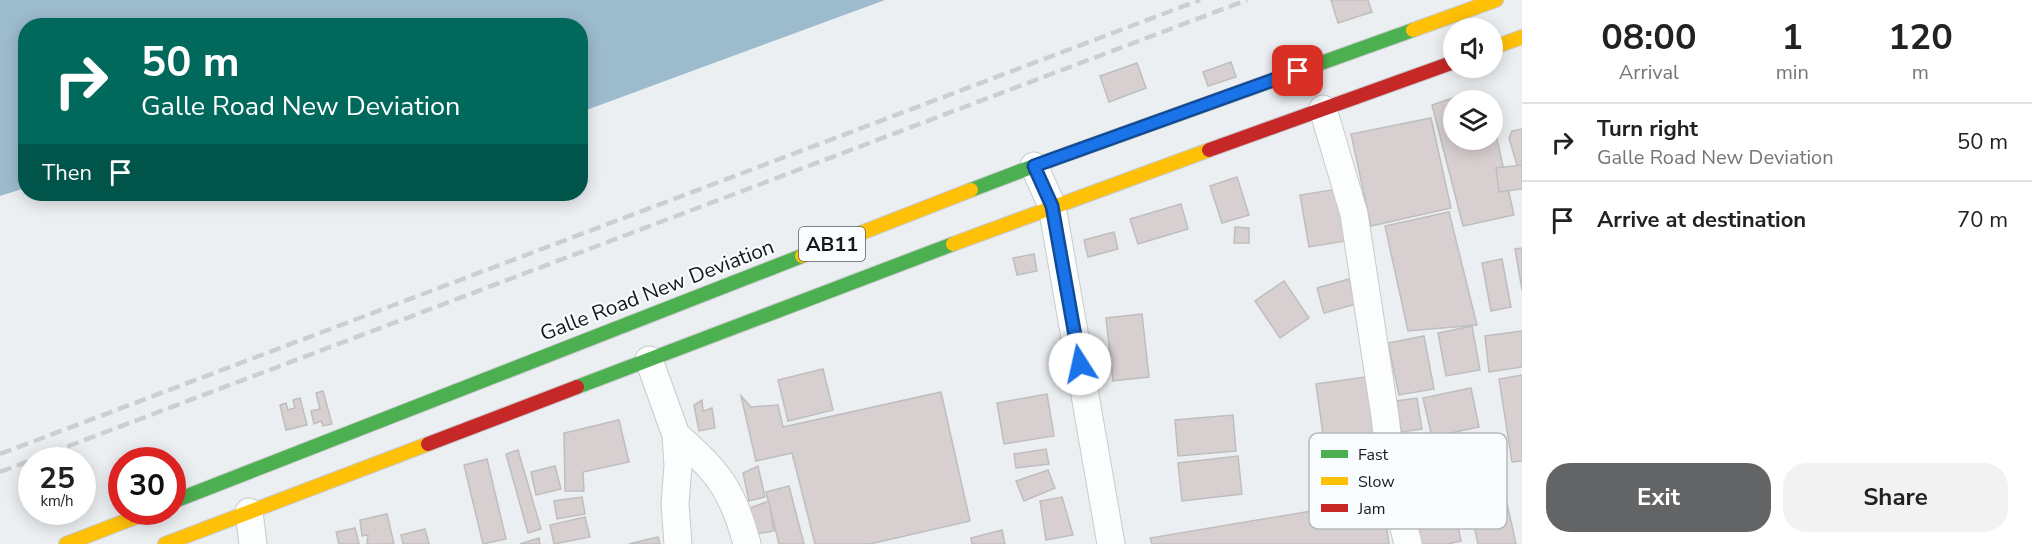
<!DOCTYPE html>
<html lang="en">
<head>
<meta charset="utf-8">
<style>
	:root { --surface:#fff; --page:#f2f2f2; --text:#222; --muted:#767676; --line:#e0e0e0; --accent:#626466 }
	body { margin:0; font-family:"Nunito Sans",sans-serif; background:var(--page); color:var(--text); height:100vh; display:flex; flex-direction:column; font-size:22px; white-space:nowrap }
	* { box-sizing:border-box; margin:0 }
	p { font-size:20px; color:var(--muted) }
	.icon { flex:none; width:33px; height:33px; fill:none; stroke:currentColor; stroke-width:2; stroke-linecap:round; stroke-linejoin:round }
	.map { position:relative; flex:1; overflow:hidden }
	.drawer { display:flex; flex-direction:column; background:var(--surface); width:510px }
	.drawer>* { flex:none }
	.banner { position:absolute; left:18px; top:18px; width:570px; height:183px; border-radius:24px; box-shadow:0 3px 15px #0003; background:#00695c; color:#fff; overflow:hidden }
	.fabs { position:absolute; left:1443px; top:18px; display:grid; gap:12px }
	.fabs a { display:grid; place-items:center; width:60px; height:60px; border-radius:50%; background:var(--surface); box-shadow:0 3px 15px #0003; font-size:30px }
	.speed { position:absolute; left:18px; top:447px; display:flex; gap:12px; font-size:30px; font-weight:700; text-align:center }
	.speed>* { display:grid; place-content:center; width:78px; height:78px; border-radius:50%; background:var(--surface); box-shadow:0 3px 15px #0003; line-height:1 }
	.speed small { font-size:15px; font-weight:400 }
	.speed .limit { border:9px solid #d22; background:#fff; color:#111 }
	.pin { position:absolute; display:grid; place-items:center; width:51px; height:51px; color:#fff; margin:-26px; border-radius:12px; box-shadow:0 3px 9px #0006 }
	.me { position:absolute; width:66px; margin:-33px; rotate:350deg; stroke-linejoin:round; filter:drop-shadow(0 0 4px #0008) }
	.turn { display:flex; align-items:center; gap:21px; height:126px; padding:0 24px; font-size:27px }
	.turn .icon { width:78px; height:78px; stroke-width:2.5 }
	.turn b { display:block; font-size:42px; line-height:51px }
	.then { display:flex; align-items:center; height:57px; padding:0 24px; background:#0003; gap:12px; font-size:22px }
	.eta { display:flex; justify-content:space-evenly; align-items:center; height:102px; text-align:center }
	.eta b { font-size:36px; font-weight:700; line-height:42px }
	.primary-button { display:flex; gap:12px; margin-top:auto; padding:12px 24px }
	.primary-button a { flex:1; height:69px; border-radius:24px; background:var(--accent); color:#fff; font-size:24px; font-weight:700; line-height:69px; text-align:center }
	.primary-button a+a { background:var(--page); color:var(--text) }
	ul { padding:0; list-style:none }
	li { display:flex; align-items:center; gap:18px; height:78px; padding:0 24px; border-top:2px solid var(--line) }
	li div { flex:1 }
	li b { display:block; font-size:22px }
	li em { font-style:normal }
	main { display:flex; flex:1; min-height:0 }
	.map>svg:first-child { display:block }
	.water { fill:#9cbcce }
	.building { fill:#d8d0d0; stroke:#bebebe; stroke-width:1.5 }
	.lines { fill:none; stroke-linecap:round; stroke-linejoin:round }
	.street-casing { stroke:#c8cacc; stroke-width:29 }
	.fast-casing { stroke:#c8cacc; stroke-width:16 }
	.slow-casing { stroke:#c8cacc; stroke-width:16 }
	.jam-casing { stroke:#c8cacc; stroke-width:16 }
	.street { stroke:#fcfdfd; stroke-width:27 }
	.fast { stroke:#4caf50; stroke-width:14 }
	.slow { stroke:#ffc107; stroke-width:14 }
	.jam { stroke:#c62828; stroke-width:14 }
	.rail { stroke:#cdcece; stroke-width:4.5; stroke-dasharray:12 6; stroke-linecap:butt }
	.route-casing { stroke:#114b97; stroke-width:15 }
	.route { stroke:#1a73e8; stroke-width:10 }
	.labels { text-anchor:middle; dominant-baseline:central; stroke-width:4.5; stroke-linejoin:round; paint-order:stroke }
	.shield { fill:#f9fcfe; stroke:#5b5d5f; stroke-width:1.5 }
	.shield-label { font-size:20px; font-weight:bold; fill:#17191b }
	.street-label { font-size:21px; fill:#17191b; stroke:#f9fcfe }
	.key { fill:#f9fcfe; stroke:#b5b8ba; stroke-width:1.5 }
	.key-label { font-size:16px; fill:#17191b }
</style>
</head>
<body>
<main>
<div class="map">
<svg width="1522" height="544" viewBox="0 0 1522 544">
	<rect width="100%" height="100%" fill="#eceff2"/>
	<path class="water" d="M 0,0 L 885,0 L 581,112 L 580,26 L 26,26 L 25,188 L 0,196 Z"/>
	<g class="building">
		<path d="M 1331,0 L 1368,0 L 1372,12 L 1338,23 Z"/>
		<path d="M 1231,62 L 1236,77 L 1208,86 L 1203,72 Z"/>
		<path d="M 1137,63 L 1146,88 L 1109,102 L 1100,76 Z"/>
		<path d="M 1459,96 L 1461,100 L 1454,100 L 1454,140 L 1492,140 L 1492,117 L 1514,215 L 1463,226 L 1432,105 Z"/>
		<path d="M 1431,118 L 1451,208 L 1371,226 L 1351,134 Z"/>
		<path d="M 1522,129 L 1522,182 L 1509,138 L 1512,131 Z"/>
		<path d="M 1522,165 L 1522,189 L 1499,192 L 1496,168 Z"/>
		<path d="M 1237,177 L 1249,215 L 1222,223 L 1210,186 Z"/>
		<path d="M 1338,189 L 1346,241 L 1309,247 L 1300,195 Z"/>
		<path d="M 1181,204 L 1188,229 L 1138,244 L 1130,219 Z"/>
		<path d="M 1449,212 L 1477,325 L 1408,331 L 1385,226 Z"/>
		<path d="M 1235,227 L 1249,228 L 1249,243 L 1234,243 Z"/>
		<path d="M 1114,232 L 1118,249 L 1088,257 L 1084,240 Z"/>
		<path d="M 1522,248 L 1522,290 L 1515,249 Z"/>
		<path d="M 1034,254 L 1037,271 L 1017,275 L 1013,258 Z"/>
		<path d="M 1502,259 L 1511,307 L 1491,311 L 1482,263 Z"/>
		<path d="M 1349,279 L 1356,304 L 1324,313 L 1317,288 Z"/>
		<path d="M 1284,281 L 1309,318 L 1280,338 L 1255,301 Z"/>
		<path d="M 1142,314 L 1149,377 L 1113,381 L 1106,318 Z"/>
		<path d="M 1472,326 L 1480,370 L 1446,376 L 1438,333 Z"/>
		<path d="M 1522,331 L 1522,367 L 1489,372 L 1485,336 Z"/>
		<path d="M 1424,336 L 1434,389 L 1399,395 L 1388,343 Z"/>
		<path d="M 823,369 L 833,410 L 788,421 L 778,380 Z"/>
		<path d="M 1522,375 L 1522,461 L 1512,462 L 1499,379 Z"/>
		<path d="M 1372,376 L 1382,441 L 1325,449 L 1316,384 Z"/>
		<path d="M 1471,388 L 1479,427 L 1432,437 L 1423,398 Z"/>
		<path d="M 323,391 L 332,424 L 323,426 L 321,421 L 314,424 L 311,411 L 320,409 L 316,393 Z"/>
		<path d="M 941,392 L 970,521 L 870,544 L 815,544 L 792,453 L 756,461 L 741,396 L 751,407 L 778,405 L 783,427 Z"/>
		<path d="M 1047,394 L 1054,436 L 1004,444 L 997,403 Z"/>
		<path d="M 300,398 L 307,425 L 286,430 L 280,405 L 286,403 L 288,410 L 295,408 L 293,400 Z"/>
		<path d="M 1417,398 L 1422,429 L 1401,432 L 1397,401 Z"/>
		<path d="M 702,400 L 703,411 L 712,408 L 715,428 L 699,431 L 694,405 Z"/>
		<path d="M 1233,415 L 1236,451 L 1178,456 L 1175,420 Z"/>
		<path d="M 619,420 L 629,462 L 583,472 L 584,491 L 565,491 L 564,433 Z"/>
		<path d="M 1046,449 L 1049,464 L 1016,468 L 1014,454 Z"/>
		<path d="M 518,450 L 541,529 L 528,533 L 506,454 Z"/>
		<path d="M 1238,456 L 1242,494 L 1182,501 L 1178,463 Z"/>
		<path d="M 487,459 L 506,539 L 483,544 L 464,465 Z"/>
		<path d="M 555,466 L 561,489 L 536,495 L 531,472 Z"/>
		<path d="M 758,466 L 765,497 L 749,501 L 743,473 Z"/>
		<path d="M 1048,470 L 1055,488 L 1024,501 L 1016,481 Z"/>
		<path d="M 1503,485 L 1516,544 L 1478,544 L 1467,493 Z"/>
		<path d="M 789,486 L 804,544 L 779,544 L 766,492 Z"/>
		<path d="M 582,497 L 585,514 L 557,519 L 554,501 Z"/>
		<path d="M 1062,497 L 1073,535 L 1046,540 L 1040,501 Z"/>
		<path d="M 1383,499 L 1389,544 L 1152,544 L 1150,538 Z"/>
		<path d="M 769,501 L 774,531 L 755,534 L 750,508 Z"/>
		<path d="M 1455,511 L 1461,541 L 1448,544 L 1412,544 L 1407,520 Z"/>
		<path d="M 387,514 L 394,544 L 367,544 L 368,535 L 362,536 L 360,520 Z"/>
		<path d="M 585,517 L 590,537 L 554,544 L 550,525 Z"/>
		<path d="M 355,528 L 359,544 L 339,544 L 336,532 Z"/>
		<path d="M 425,529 L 429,544 L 403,544 L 401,535 Z"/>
		<path d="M 1002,530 L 1005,544 L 972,544 L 971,538 Z"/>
		<path d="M 658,537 L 660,544 L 629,544 Z"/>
		<path d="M 539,538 L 540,544 L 520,544 Z"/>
	</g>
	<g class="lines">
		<g class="street-casing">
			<g id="street">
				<path d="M 1323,109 L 1354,214 L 1385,416 L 1392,478 L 1408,544"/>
				<path d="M 1034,166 L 1052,206 L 1111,544"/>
				<path d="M 649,360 L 676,435 L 678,466 L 675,504 L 678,544"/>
				<path d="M 676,435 C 717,470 733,490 747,544"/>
				<path d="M 249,512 L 253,544"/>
			</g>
		</g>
		<g class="fast-casing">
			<g id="fast">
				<path d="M 971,190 L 1034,166 L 1413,30"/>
				<path d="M 577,387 L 953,244"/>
				<path d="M 172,502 L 802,256"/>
			</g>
		</g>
		<g class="slow-casing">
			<g id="slow">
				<path d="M 1413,30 L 1496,0"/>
				<path d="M 1492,48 L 1522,37"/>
				<path d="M 953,244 L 1209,150"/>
				<path d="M 802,256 L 971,190"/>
				<path d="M 66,544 L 149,512"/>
				<path d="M 165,544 L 428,444"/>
			</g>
		</g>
		<g class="jam-casing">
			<g id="jam">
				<path d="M 1209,150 L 1454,62"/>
				<path d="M 428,444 L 577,387"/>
			</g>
		</g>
		<use href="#street" class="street"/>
		<use href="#fast" class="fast"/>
		<use href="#slow" class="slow"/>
		<use href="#jam" class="jam"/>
		<g class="rail">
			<path d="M 0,454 L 1200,0"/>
			<path d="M 0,472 L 1247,0"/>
		</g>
	</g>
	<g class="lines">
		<g class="route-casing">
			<path id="route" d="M 1080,364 L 1052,206 L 1034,166 L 1298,71"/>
		</g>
		<use href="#route" class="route"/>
	</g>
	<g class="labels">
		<rect class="shield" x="799" y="227" width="66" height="34" rx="4.5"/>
		<g class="shield-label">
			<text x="832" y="244">AB11</text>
		</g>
		<g class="street-label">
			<text transform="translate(657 290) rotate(-21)">Galle Road New Deviation</text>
		</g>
	</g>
	<rect x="1309" y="433" width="198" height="96" rx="9" class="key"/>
	<rect x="1321" y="450" width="27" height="8" fill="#4caf50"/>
	<rect x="1321" y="477" width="27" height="8" fill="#ffc107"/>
	<rect x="1321" y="504" width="27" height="8" fill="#c62828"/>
	<g class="key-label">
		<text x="1358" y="460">Fast</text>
		<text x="1358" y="487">Slow</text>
		<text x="1358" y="514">Jam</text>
	</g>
</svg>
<div class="fabs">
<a><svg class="icon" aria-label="sound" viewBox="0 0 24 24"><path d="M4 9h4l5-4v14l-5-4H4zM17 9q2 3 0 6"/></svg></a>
<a><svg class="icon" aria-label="layers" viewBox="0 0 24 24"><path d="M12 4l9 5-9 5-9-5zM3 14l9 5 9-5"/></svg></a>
</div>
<div class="speed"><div>25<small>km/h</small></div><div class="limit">30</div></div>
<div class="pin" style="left:1298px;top:71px;background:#d93025"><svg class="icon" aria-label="arrive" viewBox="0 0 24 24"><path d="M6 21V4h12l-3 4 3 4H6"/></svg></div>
<svg class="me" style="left:1080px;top:364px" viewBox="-20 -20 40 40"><circle r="19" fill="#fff"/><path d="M0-13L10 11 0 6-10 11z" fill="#1a73e8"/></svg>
<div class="banner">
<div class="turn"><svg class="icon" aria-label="right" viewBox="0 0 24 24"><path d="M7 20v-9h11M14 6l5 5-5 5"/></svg><div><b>50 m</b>Galle Road New Deviation</div></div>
<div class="then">Then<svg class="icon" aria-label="arrive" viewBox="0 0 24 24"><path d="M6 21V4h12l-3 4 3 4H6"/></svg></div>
</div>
</div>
<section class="drawer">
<div class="eta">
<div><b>08:00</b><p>Arrival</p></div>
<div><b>1</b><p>min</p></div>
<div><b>120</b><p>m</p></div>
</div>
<ul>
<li><svg class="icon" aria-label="right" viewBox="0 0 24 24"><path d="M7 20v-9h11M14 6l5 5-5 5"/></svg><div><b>Turn right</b><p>Galle Road New Deviation</p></div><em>50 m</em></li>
<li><svg class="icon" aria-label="arrive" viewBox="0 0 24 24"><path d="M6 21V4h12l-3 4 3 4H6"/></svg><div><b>Arrive at destination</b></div><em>70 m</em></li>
</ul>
<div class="primary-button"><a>Exit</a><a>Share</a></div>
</section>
</main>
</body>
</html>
